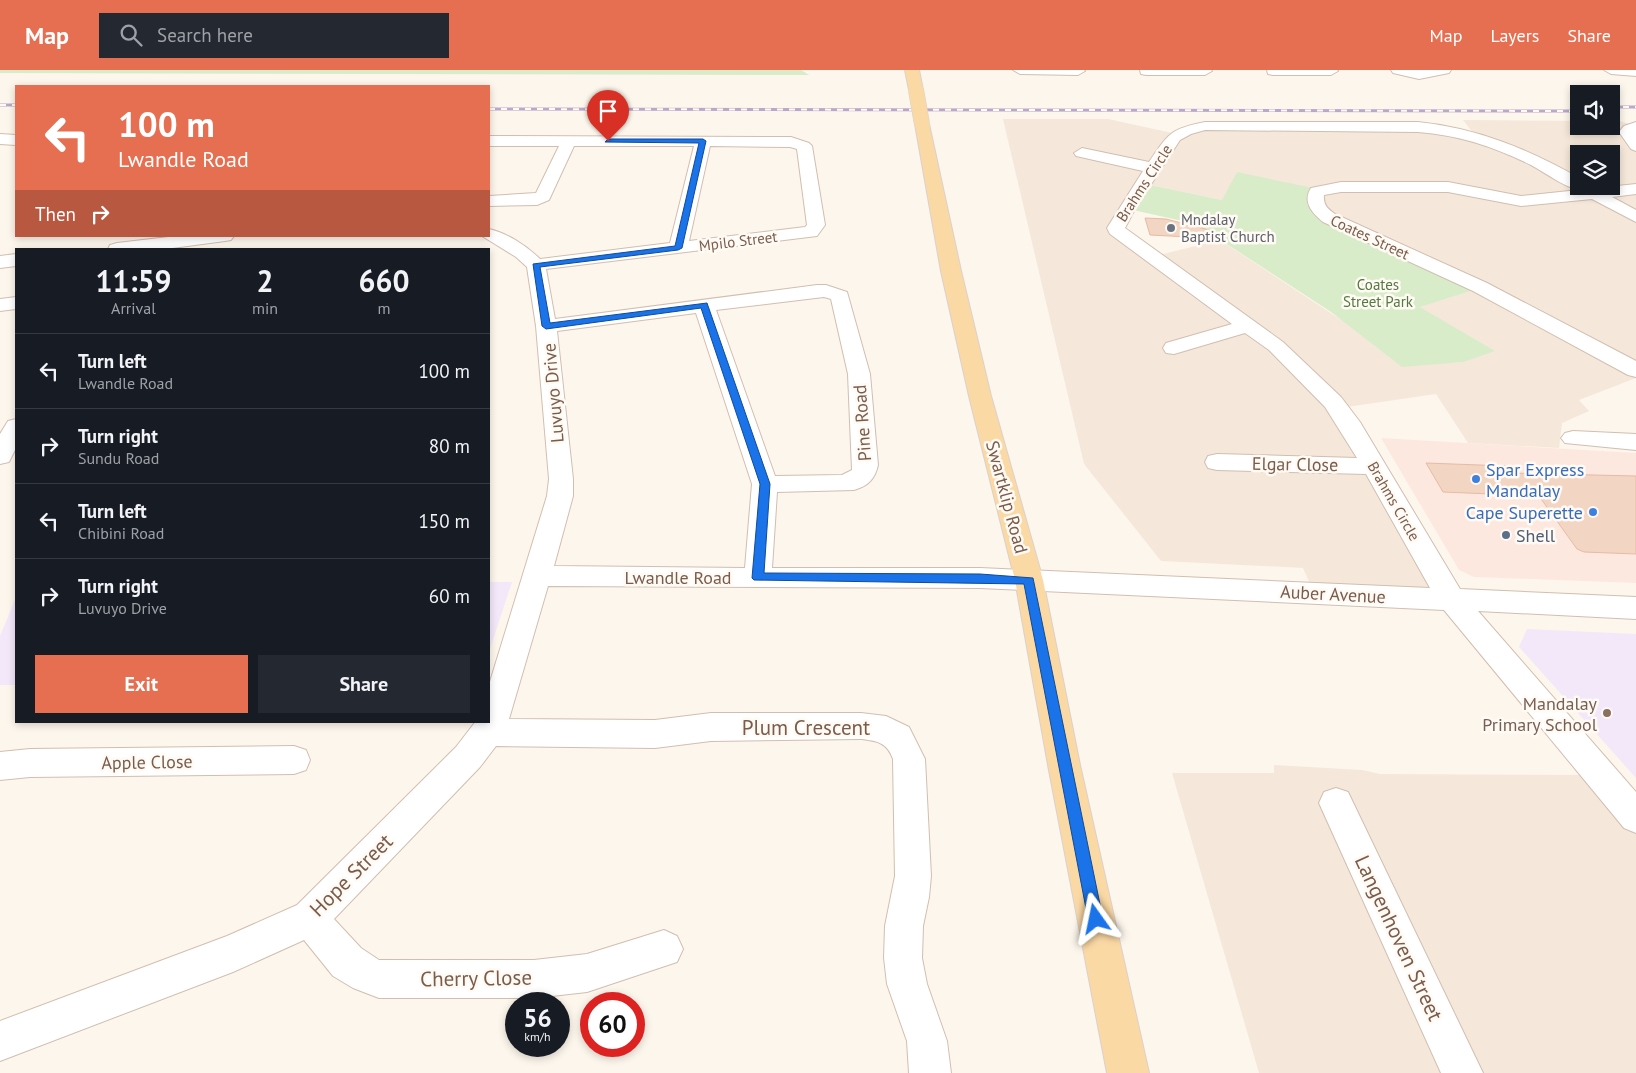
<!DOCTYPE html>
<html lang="en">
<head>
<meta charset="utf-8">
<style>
	:root { --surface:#171b24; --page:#242831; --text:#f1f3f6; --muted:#9ea1a6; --line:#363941; --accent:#e76f51 }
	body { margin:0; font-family:"PT Sans",sans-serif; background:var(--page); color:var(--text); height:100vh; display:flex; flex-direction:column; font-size:19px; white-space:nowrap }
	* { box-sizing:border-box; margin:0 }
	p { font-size:16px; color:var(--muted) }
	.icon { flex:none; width:28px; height:28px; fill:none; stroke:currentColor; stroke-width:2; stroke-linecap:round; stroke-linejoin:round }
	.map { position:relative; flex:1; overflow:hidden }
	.drawer { position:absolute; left:15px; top:178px; width:475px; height:475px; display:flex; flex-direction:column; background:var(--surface); border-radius:0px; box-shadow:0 2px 8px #0003 }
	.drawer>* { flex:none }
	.guide { position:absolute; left:15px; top:15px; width:475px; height:152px; border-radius:0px; box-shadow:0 2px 8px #0003; background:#e76f51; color:#fff; overflow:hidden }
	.buttons { position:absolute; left:1570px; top:15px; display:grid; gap:10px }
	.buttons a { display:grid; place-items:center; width:50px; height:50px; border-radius:0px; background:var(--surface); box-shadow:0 2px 8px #0003; font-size:25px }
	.speed { position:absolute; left:505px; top:922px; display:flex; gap:10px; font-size:25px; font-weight:700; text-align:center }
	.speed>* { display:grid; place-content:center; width:65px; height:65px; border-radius:50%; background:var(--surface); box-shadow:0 2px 8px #0003; line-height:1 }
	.speed small { font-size:12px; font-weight:400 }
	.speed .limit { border:8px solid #d22; background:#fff; color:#111 }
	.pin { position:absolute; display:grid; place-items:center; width:42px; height:42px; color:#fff; margin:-51px -21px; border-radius:50% 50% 50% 0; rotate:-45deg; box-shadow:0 0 5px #0007 }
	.pin .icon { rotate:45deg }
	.me { position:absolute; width:55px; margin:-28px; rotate:348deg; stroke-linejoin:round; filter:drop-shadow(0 0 4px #0008) }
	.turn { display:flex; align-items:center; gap:18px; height:105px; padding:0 20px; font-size:22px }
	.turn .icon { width:65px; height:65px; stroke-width:2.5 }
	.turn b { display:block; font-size:35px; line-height:42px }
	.then { display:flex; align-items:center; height:48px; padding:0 20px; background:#0003; gap:10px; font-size:19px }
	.eta { display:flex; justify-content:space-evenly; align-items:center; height:85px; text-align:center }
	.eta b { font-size:30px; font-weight:700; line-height:35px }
	.action { display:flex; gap:10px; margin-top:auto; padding:10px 20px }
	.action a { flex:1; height:58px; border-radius:0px; background:var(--accent); color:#fff; font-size:20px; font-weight:700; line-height:58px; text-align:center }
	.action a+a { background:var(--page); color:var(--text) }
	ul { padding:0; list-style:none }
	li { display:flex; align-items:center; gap:15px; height:75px; padding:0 20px; border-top:1px solid var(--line) }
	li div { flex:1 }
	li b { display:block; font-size:19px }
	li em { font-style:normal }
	header { display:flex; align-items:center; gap:30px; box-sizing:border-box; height:70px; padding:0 25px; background:var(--accent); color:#fff }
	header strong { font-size:24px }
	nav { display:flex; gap:28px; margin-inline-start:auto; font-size:18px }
	.search { width:350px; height:45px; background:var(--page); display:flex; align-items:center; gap:12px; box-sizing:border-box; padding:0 18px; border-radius:0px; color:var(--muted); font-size:19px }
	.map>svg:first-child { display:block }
	.residential { fill:#f5e8da; fill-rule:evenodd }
	.commercial { fill:#fde8e0 }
	.education { fill:#f3e8fa }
	.green { fill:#d8ecc9 }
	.building { fill:#f3d5c3; stroke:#e6bba3 }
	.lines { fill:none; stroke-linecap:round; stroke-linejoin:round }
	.minor-casing { stroke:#d1beb0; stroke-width:2 }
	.major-casing { stroke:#dad1cd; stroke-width:2 }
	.minor { fill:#fff; fill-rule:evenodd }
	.major { fill:#fbd9a5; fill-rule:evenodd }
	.rail-casing { stroke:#b9a8c9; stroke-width:3 }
	.rail { stroke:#fffaf3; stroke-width:2; stroke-dasharray:6; stroke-linecap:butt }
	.major-bridge-casing { stroke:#dad1cd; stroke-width:16; stroke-linecap:butt }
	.major-bridge { stroke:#fbd9a5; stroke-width:15 }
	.route { fill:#1a73e8; stroke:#114b97 }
	.worship-dot { fill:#6b7280; stroke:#fffaf3; stroke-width:2 }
	.shop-dot { fill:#3f7fe0; stroke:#fffaf3; stroke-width:2 }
	.service-dot { fill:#5c6f8a; stroke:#fffaf3; stroke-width:2 }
	.education-dot { fill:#8d6e63; stroke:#fffaf3; stroke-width:2 }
	.labels { text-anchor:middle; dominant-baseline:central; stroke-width:5; stroke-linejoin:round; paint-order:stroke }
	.far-street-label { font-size:15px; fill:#7a5c4d; stroke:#fffaf3 }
	.far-worship-label { font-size:15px; fill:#5b616d; stroke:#fffaf3; text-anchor:start }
	.far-park-label { font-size:15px; fill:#537a41; stroke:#fffaf3 }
	.street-label { font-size:18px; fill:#7a5c4d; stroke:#fffaf3 }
	.shop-label { font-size:18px; fill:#366cbe; stroke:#fffaf3; text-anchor:start }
	.service-label { font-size:18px; fill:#4e5e75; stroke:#fffaf3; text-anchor:start }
	.education-label { font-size:18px; fill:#785e54; stroke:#fffaf3; text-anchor:end }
	.near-street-label { font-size:21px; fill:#7a5c4d; stroke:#fffaf3 }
</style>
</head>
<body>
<header>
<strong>Map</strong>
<div class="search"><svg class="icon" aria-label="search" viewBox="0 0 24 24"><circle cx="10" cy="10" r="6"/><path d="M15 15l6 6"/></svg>Search here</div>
<nav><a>Map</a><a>Layers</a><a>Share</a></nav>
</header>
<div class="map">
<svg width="1636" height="1003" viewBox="0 0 1636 1003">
	<rect width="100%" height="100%" fill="#fdf6ec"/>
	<g class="residential">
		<path d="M 1003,49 L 1108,49 L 1177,64 L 1186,60 L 1418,56 L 1474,64 L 1463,50 L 1579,51 L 1579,56 L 1611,56 L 1611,51 L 1620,51 L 1636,56 L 1636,308 L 1579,330 L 1589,341 L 1562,353 L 1559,378 L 1468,373 L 1436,324 L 1340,338 L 1452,528 L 1314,523 L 1303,498 L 1161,491 L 1084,394 ZM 1579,84 L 1611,84 L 1611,116 L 1579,116 ZM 1150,115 L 1222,130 L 1316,128 L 1338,152 L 1477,219 L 1419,237 L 1494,281 L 1464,292 L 1441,293 L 1358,261 L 1220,170 L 1151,187 L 1116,153 Z"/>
		<path d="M 1274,695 L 1362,700 L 1380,704 L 1601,705 L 1636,746 L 1636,1003 L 1259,1003 L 1172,703 L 1274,703 Z"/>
	</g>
	<path class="commercial" d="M 1381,368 L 1636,383 L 1636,513 L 1474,507 L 1459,500 Z"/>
	<g class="education">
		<path d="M 489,512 L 512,512 L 489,582 Z"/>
		<path d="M 16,527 L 16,615 L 0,615 L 0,566 Z"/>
		<path d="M 1527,559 L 1636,564 L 1636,708 L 1519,577 Z"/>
	</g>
	<g class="green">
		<path d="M 0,0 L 801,0 L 809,5 L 0,3 Z"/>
		<path d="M 1237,102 L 1313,118 L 1309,122 L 1307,134 L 1315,144 L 1477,219 L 1420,237 L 1495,281 L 1464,292 L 1402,297 L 1331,242 L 1196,154 L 1133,140 L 1150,115 L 1222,130 Z"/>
	</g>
	<g class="building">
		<path d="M 1145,148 L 1166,149 L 1209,160 L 1208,168 L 1150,165 Z"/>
		<path d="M 1426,393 L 1506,396 L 1511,403 L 1636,406 L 1636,484 L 1584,482 L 1577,479 L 1539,426 L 1443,422 Z"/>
	</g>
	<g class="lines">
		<g class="minor-casing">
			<g id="minor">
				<path d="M 1013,0 L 1084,0 L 1085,1 L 1078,5 L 1020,4 Z"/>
				<path d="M 1140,0 L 1211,0 L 1212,1 L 1205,5 L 1146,5 L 1141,4 Z"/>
				<path d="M 1267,0 L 1337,0 L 1338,1 L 1331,5 L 1273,5 L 1268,4 Z"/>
				<path d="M 1391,0 L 1451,0 L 1449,3 L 1419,9 L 1393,3 Z"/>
				<path d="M 1604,0 L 1636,0 L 1636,6 L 1611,4 Z"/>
				<path d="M 1205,52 L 1418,52 C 1477,58 1528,79 1579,108 L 1579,116 L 1586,116 L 1580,120 L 1636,114 L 1636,124 L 1612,127 L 1636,140 L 1636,152 L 1592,129 L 1521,136 L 1448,122 L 1341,122 L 1324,125 C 1323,135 1328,139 1335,144 L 1487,213 L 1636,291 L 1636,307 L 1628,305 L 1473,221 L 1323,152 C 1312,143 1302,132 1311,118 L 1341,112 L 1448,112 L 1521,126 L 1579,120 C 1562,116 1546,103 1531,95 C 1494,77 1459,65 1418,62 L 1205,60 L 1191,64 L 1180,70 L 1135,139 L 1125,158 L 1283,272 L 1341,327 L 1360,352 L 1460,519 L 1636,527 L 1636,549 L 1478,541 L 1636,722 L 1636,763 L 1624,758 L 1444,540 L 980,518 L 548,516 L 509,649 L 655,650 L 711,643 L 861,643 L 886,646 L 909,657 L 925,689 L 931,806 L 929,827 L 923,856 L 922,888 L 927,914 L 947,971 L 951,1003 L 909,1003 L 907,971 L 887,914 L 884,888 L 885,856 L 895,806 L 893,689 C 887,672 877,671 861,669 L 711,671 L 655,678 L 496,676 L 480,697 L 334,849 L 361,878 L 379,890 L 534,890 L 587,884 L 664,860 L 677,866 L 683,879 L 677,892 L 587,922 L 534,928 L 379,928 L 353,918 L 333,906 L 304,870 L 233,902 L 0,991 L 0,951 L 227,866 L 297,835 L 456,677 L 476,651 L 489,651 L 489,615 L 547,426 L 549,409 L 536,256 L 527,197 L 516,187 L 482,166 L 489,166 L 489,159 C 507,163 527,176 540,189 L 670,173 L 694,76 L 574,76 L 549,130 L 537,135 L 489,136 L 489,126 L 536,123 L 559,76 L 489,76 L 489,66 L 791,67 L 809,73 L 812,76 L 825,155 L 817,166 L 546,199 L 555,249 L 817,215 L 826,215 L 847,222 L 870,304 L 878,395 C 875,409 868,416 854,420 L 777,422 L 772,498 L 980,498 L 1430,518 L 1366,404 L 1217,400 L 1208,398 L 1205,392 L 1208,386 L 1217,384 L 1357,388 L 1325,337 L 1269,280 L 1245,263 L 1174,284 L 1166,283 L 1163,278 L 1166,273 L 1232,254 L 1110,164 L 1107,158 L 1143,101 L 1076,86 L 1074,83 L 1082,78 L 1149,92 C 1169,63 1170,59 1205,52 ZM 710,76 L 790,77 L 797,79 L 807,155 L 805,157 L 689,171 ZM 824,227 L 831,229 L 848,304 L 852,400 L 842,405 L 775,406 L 716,240 ZM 696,243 L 752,414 L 745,498 L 554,496 L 573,426 L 573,409 L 557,261 Z"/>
				<path d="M 1636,52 L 1636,81 L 1631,79 L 1619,62 L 1624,56 Z"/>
				<path d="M 0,64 L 16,65 L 16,75 L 0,74 Z"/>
				<path d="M 177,166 L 234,166 L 231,170 L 225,171 L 165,179 L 108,179 L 110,175 L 117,173 Z"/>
				<path d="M 16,184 L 16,196 L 0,198 L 0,186 Z"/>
				<path d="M 16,227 L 16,239 L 0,241 L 0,229 Z"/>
				<path d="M 16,349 L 16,378 L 9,392 L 0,394 L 0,364 L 8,351 Z"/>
				<path d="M 1573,361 L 1636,364 L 1636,380 L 1565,373 L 1561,368 L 1565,363 Z"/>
				<path d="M 294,676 L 306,680 L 310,690 L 306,700 L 294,704 L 30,707 L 0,710 L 0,682 L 30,679 Z"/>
				<path d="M 1336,718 L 1348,722 L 1483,1003 L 1441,1003 L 1319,733 L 1324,722 Z"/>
			</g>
		</g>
		<g class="major-casing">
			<g id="major">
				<path d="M 905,0 L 919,0 L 923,20 L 921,23 L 916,24 L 909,20 Z"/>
				<path d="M 922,50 L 929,54 L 961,201 L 991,326 L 1043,510 L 1080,695 L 1149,1003 L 1107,1003 L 1048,695 L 1015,510 L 969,326 L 941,201 L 915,54 Z"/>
			</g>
		</g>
		<use href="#minor" class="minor"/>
		<use href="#major" class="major"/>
		<g class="rail-casing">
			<g id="rail">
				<path d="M 0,35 L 16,35"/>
				<path d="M 1611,37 L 1636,37"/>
				<path d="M 489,39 L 1579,41"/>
			</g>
		</g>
		<use href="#rail" class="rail"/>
		<g class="major-bridge-casing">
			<path id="major-bridge" d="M 916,20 L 922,54"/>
		</g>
		<use href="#major-bridge" class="major-bridge"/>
	</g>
	<path class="route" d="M 608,69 L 703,69 L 706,71 L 682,178 L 678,180 L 540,197 L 550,253 L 707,233 L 770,414 L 764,503 L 980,504 L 1033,508 L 1103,849 L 1101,854 L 1096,857 L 1090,854 L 1088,849 L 1024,514 L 754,510 L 752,508 L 760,414 L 701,238 L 546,259 L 542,256 L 533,194 L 675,176 L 699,73 L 605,72 Z"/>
	<circle class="worship-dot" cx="1171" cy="158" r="5"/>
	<g class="shop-dot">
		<circle cx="1476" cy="409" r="5"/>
		<circle cx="1593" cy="442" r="5"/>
	</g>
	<circle class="service-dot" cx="1506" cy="465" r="5"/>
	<circle class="education-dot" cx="1607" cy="643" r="5"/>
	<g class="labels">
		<g class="far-street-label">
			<text transform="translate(1144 113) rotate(-57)">Brahms Circle</text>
			<text transform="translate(1370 167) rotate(25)">Coates Street</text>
			<text transform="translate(738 171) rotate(-7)">Mpilo Street</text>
			<text transform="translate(1394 431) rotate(60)">Brahms Circle</text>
		</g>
		<g class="far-worship-label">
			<text x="1181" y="149">Mndalay<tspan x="1181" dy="17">Baptist Church</tspan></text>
		</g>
		<g class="far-park-label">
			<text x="1378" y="214">Coates<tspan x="1378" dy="17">Street Park</tspan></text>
		</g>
		<g class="street-label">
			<text transform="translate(553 323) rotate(-95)">Luvuyo Drive</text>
			<text transform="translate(862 353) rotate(-94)">Pine Road</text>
			<text transform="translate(1295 394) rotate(1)">Elgar Close</text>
			<text transform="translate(1007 427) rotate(75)">Swartklip Road</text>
			<text x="678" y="507">Lwandle Road</text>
			<text transform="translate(1333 524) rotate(3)">Auber Avenue</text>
			<text transform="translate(147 692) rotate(-1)">Apple Close</text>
		</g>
		<g class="shop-label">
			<text x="1486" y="399">Spar Express<tspan x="1486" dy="21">Mandalay</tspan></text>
			<text x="1583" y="442" text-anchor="end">Cape Superette</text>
		</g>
		<g class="service-label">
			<text x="1516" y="465">Shell</text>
		</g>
		<g class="education-label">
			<text x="1597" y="633">Mandalay<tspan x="1597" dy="21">Primary School</tspan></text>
		</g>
		<g class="near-street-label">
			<text x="806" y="657">Plum Crescent</text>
			<text transform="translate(351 805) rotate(-45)">Hope Street</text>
			<text transform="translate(1399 868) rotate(65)">Langenhoven Street</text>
			<text transform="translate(476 908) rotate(-1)">Cherry Close</text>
		</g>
	</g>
</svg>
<div class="buttons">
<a><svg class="icon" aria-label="sound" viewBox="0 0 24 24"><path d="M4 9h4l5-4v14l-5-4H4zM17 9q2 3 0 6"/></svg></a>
<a><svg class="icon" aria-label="layers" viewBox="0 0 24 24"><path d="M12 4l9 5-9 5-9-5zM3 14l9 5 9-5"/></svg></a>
</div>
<div class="speed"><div>56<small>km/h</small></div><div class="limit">60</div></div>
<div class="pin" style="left:608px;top:71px;background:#d93025"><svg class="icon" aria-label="arrive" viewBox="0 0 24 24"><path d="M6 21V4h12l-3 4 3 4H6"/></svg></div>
<svg class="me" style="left:1096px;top:849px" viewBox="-20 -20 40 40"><path d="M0-17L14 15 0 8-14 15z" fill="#1a73e8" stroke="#fff" stroke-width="4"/></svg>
<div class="guide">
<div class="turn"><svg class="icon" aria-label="left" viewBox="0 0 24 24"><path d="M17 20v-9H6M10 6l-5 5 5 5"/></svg><div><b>100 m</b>Lwandle Road</div></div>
<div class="then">Then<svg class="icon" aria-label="right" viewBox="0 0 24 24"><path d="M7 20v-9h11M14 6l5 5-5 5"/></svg></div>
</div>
<section class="drawer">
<div class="eta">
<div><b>11:59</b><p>Arrival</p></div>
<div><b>2</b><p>min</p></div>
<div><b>660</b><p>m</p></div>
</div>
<ul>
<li><svg class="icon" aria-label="left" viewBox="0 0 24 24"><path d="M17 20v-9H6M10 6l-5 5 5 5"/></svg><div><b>Turn left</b><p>Lwandle Road</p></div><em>100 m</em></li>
<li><svg class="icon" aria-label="right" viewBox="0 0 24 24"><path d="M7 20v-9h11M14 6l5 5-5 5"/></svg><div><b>Turn right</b><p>Sundu Road</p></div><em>80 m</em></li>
<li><svg class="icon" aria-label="left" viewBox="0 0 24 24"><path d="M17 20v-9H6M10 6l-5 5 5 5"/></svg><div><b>Turn left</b><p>Chibini Road</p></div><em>150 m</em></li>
<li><svg class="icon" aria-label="right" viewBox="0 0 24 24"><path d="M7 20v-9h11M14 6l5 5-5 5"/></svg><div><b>Turn right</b><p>Luvuyo Drive</p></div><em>60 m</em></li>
</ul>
<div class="action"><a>Exit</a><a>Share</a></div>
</section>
</div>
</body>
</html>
